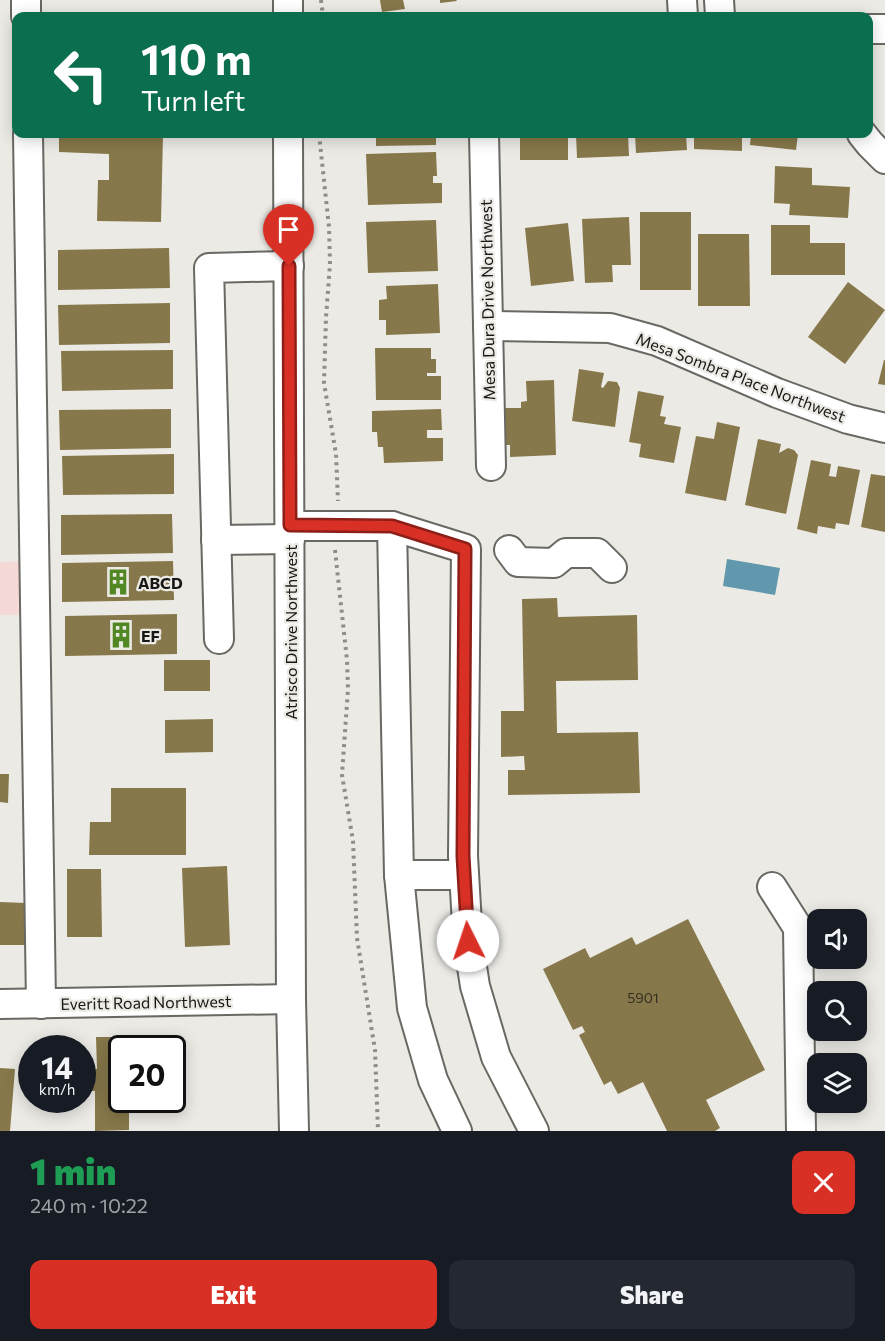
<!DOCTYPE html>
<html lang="en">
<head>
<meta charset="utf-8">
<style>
	:root { --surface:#171b24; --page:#242831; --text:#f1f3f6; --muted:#9ea1a6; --accent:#d93025 }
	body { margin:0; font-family:Commissioner,sans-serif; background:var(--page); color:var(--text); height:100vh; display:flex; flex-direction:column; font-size:22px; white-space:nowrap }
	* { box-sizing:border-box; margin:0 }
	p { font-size:20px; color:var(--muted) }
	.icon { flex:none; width:33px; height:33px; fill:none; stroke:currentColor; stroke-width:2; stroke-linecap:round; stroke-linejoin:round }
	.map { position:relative; height:1131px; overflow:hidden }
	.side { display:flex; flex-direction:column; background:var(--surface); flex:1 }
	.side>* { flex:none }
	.top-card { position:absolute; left:12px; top:12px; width:861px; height:126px; border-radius:12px; box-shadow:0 3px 15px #0003; background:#0b6e4f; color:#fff; overflow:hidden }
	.fabs { position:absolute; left:807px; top:909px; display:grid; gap:12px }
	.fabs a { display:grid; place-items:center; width:60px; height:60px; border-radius:12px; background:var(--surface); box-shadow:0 3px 15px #0003; font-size:30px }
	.speed { position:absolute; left:18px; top:1035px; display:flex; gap:12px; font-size:30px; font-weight:700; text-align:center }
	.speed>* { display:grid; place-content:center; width:78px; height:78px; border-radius:50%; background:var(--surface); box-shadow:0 3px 15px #0003; line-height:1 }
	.speed small { font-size:15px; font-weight:400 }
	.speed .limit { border:3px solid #111; border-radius:9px; background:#fff; color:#111 }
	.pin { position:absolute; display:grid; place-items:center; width:51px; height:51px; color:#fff; margin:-62px -26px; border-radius:50% 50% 50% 0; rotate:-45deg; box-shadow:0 0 6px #0007 }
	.pin .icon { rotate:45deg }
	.me { position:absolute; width:66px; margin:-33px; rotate:356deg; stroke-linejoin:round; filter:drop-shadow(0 0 4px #0008) }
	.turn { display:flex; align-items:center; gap:21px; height:126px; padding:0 30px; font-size:27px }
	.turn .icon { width:78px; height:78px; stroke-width:2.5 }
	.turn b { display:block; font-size:42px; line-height:51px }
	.round { display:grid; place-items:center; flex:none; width:63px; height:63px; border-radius:12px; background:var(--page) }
	.overview { display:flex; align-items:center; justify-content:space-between; height:102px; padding:0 30px }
	h1 { font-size:36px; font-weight:800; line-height:45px; color:#1e9e55 }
	.cta { display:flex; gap:12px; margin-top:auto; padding:12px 30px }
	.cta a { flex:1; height:69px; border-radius:12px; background:var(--accent); color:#fff; font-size:24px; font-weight:800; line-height:69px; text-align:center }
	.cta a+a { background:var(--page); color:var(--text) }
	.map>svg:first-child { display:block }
	.industrial { fill:#f4d9d6 }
	.water { fill:#6298ae }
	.building { fill:#86784a }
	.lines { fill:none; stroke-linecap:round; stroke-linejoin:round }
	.minor-casing { stroke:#696863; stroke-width:32 }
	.path { stroke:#8f8d89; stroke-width:4; stroke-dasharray:3 4.5; stroke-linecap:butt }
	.minor { stroke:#fff; stroke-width:28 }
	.route-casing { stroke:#8d1f18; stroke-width:15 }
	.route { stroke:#d93025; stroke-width:10 }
	.labels { text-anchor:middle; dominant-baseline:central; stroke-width:4.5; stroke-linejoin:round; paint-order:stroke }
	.number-label { font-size:14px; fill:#342f22 }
	.street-label { font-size:16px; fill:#181715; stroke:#eceae5 }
	.poi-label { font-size:16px; font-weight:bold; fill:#181715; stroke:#eceae5; text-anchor:start }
</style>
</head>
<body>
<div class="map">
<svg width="885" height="1131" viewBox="0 0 885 1131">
	<rect width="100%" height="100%" fill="#eceae5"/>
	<path class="industrial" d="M 23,561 L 24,615 L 0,615 L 0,562 Z"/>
	<path class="water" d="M 727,559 L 780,568 L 775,595 L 723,586 Z"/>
	<g class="building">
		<path d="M 380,0 L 403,0 L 405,9 L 382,12 Z"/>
		<path d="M 440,0 L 456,0 L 457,1 L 440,3 Z"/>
		<path d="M 59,134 L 163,134 L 161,222 L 97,221 L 98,180 L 109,180 L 109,154 L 59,152 Z"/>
		<path d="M 376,134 L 436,134 L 436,145 L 376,146 Z"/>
		<rect x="520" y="134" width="48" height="26"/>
		<path d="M 576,134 L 628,134 L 629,156 L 577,158 Z"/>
		<path d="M 635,134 L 686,134 L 687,150 L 636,153 Z"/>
		<path d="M 694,134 L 742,134 L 742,151 L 694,149 Z"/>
		<path d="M 751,134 L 798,134 L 796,150 L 750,145 Z"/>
		<path d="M 436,152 L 437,176 L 433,176 L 433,183 L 442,183 L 442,203 L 368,205 L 366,154 Z"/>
		<path d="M 775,166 L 812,168 L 812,185 L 850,187 L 848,218 L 789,215 L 790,204 L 774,203 Z"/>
		<rect x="640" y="212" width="51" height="78"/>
		<path d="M 629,217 L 631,265 L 612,265 L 613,282 L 585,283 L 582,219 Z"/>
		<path d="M 436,220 L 438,271 L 368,273 L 366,222 Z"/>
		<path d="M 568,223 L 574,281 L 531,286 L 525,228 Z"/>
		<path d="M 771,225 L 810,225 L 810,243 L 845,243 L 845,275 L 771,275 Z"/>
		<path d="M 698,234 L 749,234 L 750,306 L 698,306 Z"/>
		<path d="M 169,248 L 170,288 L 58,290 L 58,250 Z"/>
		<path d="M 848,282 L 885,310 L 845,364 L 808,337 Z"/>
		<path d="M 438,284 L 440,333 L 386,335 L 386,320 L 379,320 L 379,300 L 387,299 L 386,286 Z"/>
		<path d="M 170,303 L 170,343 L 59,345 L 58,305 Z"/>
		<path d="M 375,348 L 431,348 L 431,359 L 436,359 L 436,373 L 427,373 L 427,376 L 441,376 L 441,400 L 376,400 Z"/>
		<path d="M 173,350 L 173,389 L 62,391 L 61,351 Z"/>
		<path d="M 884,360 L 885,360 L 885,385 L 878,384 Z"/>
		<path d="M 579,369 L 604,373 L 601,387 L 603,388 L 608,381 L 617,382 L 620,388 L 615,427 L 572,421 Z"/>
		<path d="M 554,380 L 556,455 L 510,457 L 510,445 L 505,445 L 504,408 L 521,408 L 521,402 L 527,401 L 526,381 Z"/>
		<path d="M 638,391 L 664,396 L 660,416 L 666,417 L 664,424 L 681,427 L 674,463 L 639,457 L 641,444 L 629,442 Z"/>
		<path d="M 171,409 L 171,448 L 60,450 L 59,410 Z"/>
		<path d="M 441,409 L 442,430 L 427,430 L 427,438 L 443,438 L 443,461 L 384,463 L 383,447 L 378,447 L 377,432 L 372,432 L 372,411 Z"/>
		<path d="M 717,422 L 740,427 L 726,501 L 685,493 L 696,436 L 714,439 Z"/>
		<path d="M 758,439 L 781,444 L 779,453 L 788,448 L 794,450 L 798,455 L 786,514 L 745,505 Z"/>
		<path d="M 174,454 L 174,494 L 63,495 L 62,456 Z"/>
		<path d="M 811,460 L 831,464 L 829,476 L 836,477 L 838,466 L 860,470 L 849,525 L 836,523 L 835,529 L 818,526 L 817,534 L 797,529 Z"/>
		<path d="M 871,474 L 885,476 L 885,532 L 861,527 Z"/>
		<path d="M 172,514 L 173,553 L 61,555 L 61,515 Z"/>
		<path d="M 173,561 L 174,600 L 62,602 L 62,563 Z"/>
		<path d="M 557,598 L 558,617 L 637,615 L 638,680 L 556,681 L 557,733 L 638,732 L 640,793 L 508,795 L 508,770 L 525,770 L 524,756 L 501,757 L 501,711 L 524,711 L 522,599 Z"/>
		<path d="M 177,614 L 177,654 L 65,656 L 65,616 Z"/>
		<rect x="164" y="660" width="46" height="31"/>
		<path d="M 213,719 L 213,752 L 165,753 L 165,720 Z"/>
		<path d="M 0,774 L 9,774 L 8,803 L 0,802 Z"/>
		<path d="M 111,788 L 186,788 L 186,855 L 89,855 L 90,822 L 111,822 Z"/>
		<path d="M 227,866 L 230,945 L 185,947 L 182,868 Z"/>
		<path d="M 67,869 L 101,869 L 102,937 L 67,937 Z"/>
		<path d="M 0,902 L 26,903 L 25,945 L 0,945 Z"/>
		<path d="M 688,919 L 765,1070 L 706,1100 L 720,1128 L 715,1131 L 667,1131 L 643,1082 L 618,1094 L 611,1081 L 604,1085 L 579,1035 L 585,1032 L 582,1026 L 573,1030 L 543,969 L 585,948 L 590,958 L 632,937 L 636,945 Z"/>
		<path d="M 96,1037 L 126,1037 L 126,1048 L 122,1048 L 122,1100 L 142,1100 L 142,1111 L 129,1111 L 129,1130 L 95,1131 L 95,1091 L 87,1091 L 87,1069 L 97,1069 Z"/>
		<rect x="51" y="1039" width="24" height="9"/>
		<path d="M 0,1068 L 15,1069 L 10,1131 L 0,1131 Z"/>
	</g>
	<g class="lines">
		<g class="minor-casing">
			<g id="minor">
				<path d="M 26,0 L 26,16"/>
				<path d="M 288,0 L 288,16"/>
				<path d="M 682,0 L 683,16"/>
				<path d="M 719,0 L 720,16"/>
				<path d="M 868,29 L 885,29"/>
				<path d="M 28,134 L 41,1004"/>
				<path d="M 288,134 L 291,999 L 294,1131"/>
				<path d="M 484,134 L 491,466"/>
				<path d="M 862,134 L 870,144 L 885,159"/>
				<path d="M 488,326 L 610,328 L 657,341 L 777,393 L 848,419 L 885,428"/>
				<path d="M 290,526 L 392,526 L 466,549 L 463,856 L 468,941 L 475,986 L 496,1057 L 534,1131"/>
				<path d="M 392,526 L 399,875 L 412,1008 L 433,1080 L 457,1131"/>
				<path d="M 216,540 L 290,539"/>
				<path d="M 509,550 L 518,562 L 554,563 L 566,553 L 597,553 L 612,568"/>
				<path d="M 219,639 L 209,268 L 289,266"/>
				<path d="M 399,875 L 464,875"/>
				<path d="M 772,887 L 798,928 L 801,1131"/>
				<path d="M 0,1004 L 291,999"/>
			</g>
		</g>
		<g class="path">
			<path d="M 321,0 L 323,16"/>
			<path d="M 319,134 L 329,227 L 330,264 L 326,317 L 324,383 L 336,454 L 338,501"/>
			<path d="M 335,550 L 347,660 L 348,689 L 342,775 L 353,841 L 357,938 L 375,1050 L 378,1131"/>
		</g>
		<use href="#minor" class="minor"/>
	</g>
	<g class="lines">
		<g class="route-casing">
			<path id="route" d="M 289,266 L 290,525 L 392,526 L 465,549 L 463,856 L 468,941"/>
		</g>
		<use href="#route" class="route"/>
	</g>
	<defs>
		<g id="building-bare" transform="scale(2.07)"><path d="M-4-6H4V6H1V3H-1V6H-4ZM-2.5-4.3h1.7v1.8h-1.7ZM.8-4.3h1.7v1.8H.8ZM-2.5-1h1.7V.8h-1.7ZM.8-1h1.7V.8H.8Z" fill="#518823" stroke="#eceae5" stroke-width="2.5" paint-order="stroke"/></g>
	</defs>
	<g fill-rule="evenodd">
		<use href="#building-bare" x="118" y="582"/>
		<use href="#building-bare" x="121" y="635"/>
	</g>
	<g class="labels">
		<g class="number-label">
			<text x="643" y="997">5901</text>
		</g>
		<g class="street-label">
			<text transform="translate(487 300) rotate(-91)">Mesa Dura Drive Northwest</text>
			<text transform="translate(741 377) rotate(21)">Mesa Sombra Place Northwest</text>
			<text transform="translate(290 632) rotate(-90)">Atrisco Drive Northwest</text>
			<text transform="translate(146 1002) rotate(-1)">Everitt Road Northwest</text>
		</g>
		<g class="poi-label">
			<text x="138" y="582">ABCD</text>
			<text x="141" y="635">EF</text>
		</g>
	</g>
</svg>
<div class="fabs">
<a><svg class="icon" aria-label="sound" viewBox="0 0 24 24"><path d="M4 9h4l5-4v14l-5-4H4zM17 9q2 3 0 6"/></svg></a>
<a><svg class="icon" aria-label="search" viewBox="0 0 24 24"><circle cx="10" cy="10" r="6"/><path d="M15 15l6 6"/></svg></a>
<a><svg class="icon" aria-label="layers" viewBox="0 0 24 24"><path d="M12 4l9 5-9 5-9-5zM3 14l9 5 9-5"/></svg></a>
</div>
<div class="speed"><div>14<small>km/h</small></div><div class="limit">20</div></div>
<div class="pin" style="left:289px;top:266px;background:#d93025"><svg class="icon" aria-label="arrive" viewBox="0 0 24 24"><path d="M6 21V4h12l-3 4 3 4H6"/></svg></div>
<svg class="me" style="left:468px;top:941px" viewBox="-20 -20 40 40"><circle r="19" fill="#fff"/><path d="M0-13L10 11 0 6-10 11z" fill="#d93025"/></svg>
<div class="top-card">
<div class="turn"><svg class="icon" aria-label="left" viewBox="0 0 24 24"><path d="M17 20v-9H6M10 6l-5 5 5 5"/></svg><div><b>110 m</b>Turn left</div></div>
</div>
</div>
<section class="side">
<div class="overview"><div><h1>1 min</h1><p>240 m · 10:22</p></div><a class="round" style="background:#d93025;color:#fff"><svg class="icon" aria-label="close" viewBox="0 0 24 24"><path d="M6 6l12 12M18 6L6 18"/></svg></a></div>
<div class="cta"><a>Exit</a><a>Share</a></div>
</section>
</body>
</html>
